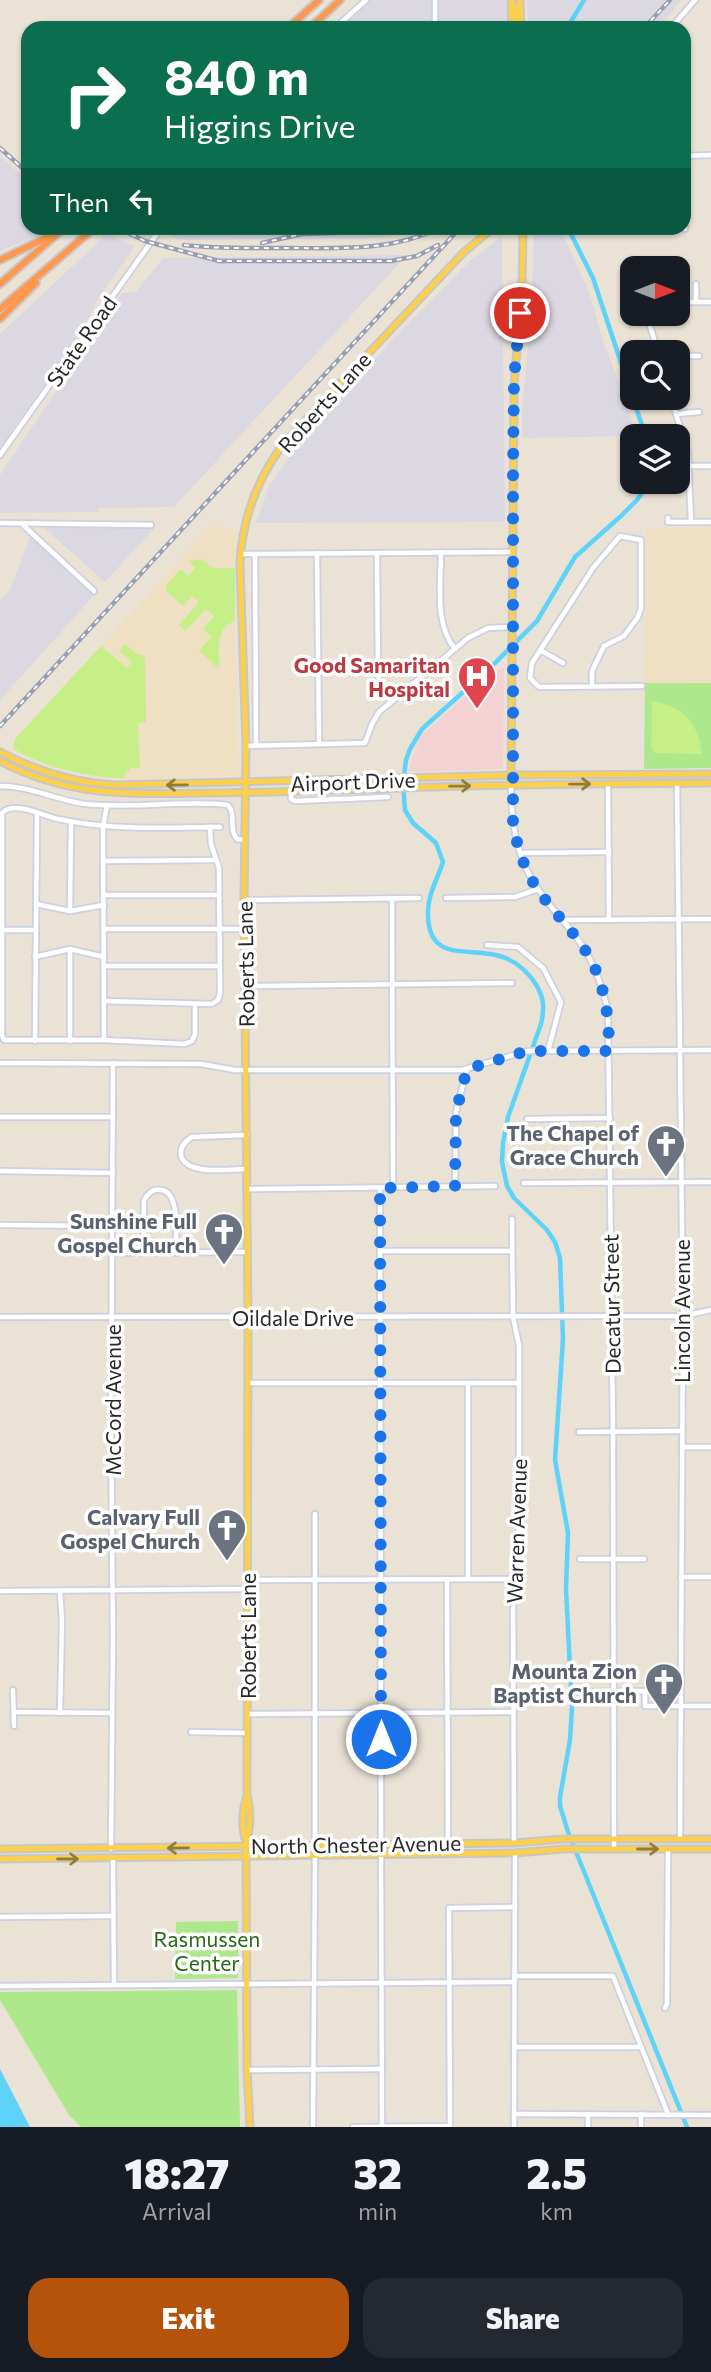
<!DOCTYPE html>
<html lang="en">
<head>
<meta charset="utf-8">
<style>
	:root { --surface:#171b24; --page:#242831; --text:#f1f3f6; --muted:#9ea1a6; --accent:#b45309 }
	body { margin:0; font-family:Commissioner,sans-serif; background:var(--page); color:var(--text); height:100vh; display:flex; flex-direction:column; font-size:26px; white-space:nowrap }
	* { box-sizing:border-box; margin:0 }
	p { font-size:23px; color:var(--muted) }
	.icon { flex:none; width:38px; height:38px; fill:none; stroke:currentColor; stroke-width:2; stroke-linecap:round; stroke-linejoin:round }
	.map { position:relative; height:2127px; overflow:hidden }
	.panel { display:flex; flex-direction:column; background:var(--surface); flex:1 }
	.panel>* { flex:none }
	.top-card { position:absolute; left:21px; top:21px; width:670px; height:214px; border-radius:21px; box-shadow:0 2px 5px #0004; background:#0b6e4f; color:#fff; overflow:hidden }
	.needle { width:46px; rotate:90deg }
	.buttons { position:absolute; left:620px; top:256px; display:grid; gap:14px }
	.buttons a { display:grid; place-items:center; width:70px; height:70px; border-radius:14px; background:var(--surface); box-shadow:0 2px 5px #0004; font-size:35px }
	.pin { position:absolute; display:grid; place-items:center; width:60px; height:60px; color:#fff; margin:-30px; border:4px solid #fff; border-radius:50%; box-shadow:0 2px 7px #0007 }
	.me { position:absolute; width:77px; margin:-38px; rotate:0deg; stroke-linejoin:round; filter:drop-shadow(0 0 5px #0008) }
	.turn { display:flex; align-items:center; gap:24px; height:147px; padding:0 28px; font-size:32px }
	.turn .icon { width:91px; height:91px; stroke-width:2.5 }
	.turn b { display:block; font-size:49px; line-height:60px }
	.then { display:flex; align-items:center; height:66px; padding:0 28px; background:#0003; gap:14px; font-size:26px }
	.eta { display:flex; justify-content:space-evenly; align-items:center; height:119px; text-align:center }
	.eta b { font-size:42px; font-weight:800; line-height:49px }
	.cta { display:flex; gap:14px; margin-top:auto; padding:14px 28px }
	.cta a { flex:1; height:80px; border-radius:21px; background:var(--accent); color:#fff; font-size:28px; font-weight:800; line-height:80px; text-align:center }
	.cta a+a { background:var(--page); color:var(--text) }
	.map>svg:first-child { display:block }
	.industrial { fill:#dbd8e2 }
	.education { fill:#efe0c3 }
	.medical { fill:#f4d2d4 }
	.green { fill:#ade88d }
	.pitch { fill:#c6f087 }
	.water { fill:#5ed2f8 }
	.lines { fill:none; stroke-linecap:round; stroke-linejoin:round }
	.canal { stroke:#5ed2f8; stroke-width:4.5 }
	.minor-casing { stroke:#ccd0e2; stroke-width:8 }
	.major-casing { stroke:#c7c7c7; stroke-width:9 }
	.highway-casing { stroke:#c7c7c7; stroke-width:10 }
	.minor { stroke:#fff; stroke-width:4.5 }
	.major { stroke:#fcd04b; stroke-width:5 }
	.highway { stroke:#ff984e; stroke-width:6 }
	.rail-casing { stroke:#999db3; stroke-width:4.5 }
	.rail { stroke:#fff; stroke-width:2; stroke-dasharray:5; stroke-linecap:butt }
	.oneway { stroke:#927c39 }
	.route { stroke:#1a73e8; stroke-width:12; stroke-dasharray:0 21.6 }
	.labels { text-anchor:middle; dominant-baseline:central; stroke-width:7; stroke-linejoin:round; paint-order:stroke }
	.street-label { font-size:21px; fill:#272727; stroke:#fff }
	.health-label { font-size:21px; font-weight:bold; fill:#be3a42; stroke:#fff; text-anchor:end }
	.worship-label { font-size:21px; font-weight:bold; fill:#5b616d; stroke:#fff; text-anchor:end }
	.park-label { font-size:21px; fill:#266813; stroke:#fff }
</style>
</head>
<body>
<div class="map">
<svg width="711" height="2127" viewBox="0 0 711 2127">
	<rect width="100%" height="100%" fill="#ebe2d6"/>
	<g class="industrial">
		<path d="M 371,0 L 507,0 L 507,28 L 341,28 Z"/>
		<path d="M 527,0 L 681,0 L 659,28 L 528,28 Z"/>
		<path d="M 0,156 L 28,181 L 28,228 L 50,228 L 37,236 L 0,251 Z"/>
		<path d="M 179,228 L 424,228 L 378,238 L 186,240 L 172,238 Z"/>
		<path d="M 534,228 L 560,228 L 589,292 L 603,342 L 623,392 L 636,436 L 522,438 L 522,407 L 531,319 Z"/>
		<path d="M 107,234 L 135,246 L 97,301 L 83,329 L 0,448 L 0,334 Z"/>
		<path d="M 502,236 L 505,522 L 256,523 L 269,486 L 294,450 L 395,337 L 472,259 Z"/>
		<path d="M 407,255 L 174,507 L 99,508 L 99,512 L 0,513 L 0,475 L 122,293 L 136,292 L 163,258 Z"/>
		<path d="M 99,524 L 100,528 L 155,527 L 105,582 L 41,525 Z"/>
		<path d="M 31,534 L 96,593 L 0,700 L 0,600 L 11,588 Z"/>
	</g>
	<g class="education">
		<path d="M 215,522 L 222,522 L 222,529 L 238,530 L 235,568 L 235,621 L 239,776 L 130,780 L 104,778 L 54,768 L 11,750 L 15,739 Z"/>
		<path d="M 711,526 L 711,682 L 645,683 L 646,528 Z"/>
	</g>
	<path class="medical" d="M 504,667 L 503,769 L 408,772 L 420,737 L 480,683 Z"/>
	<g class="green">
		<path d="M 645,683 L 711,683 L 711,768 L 644,769 Z"/>
		<path d="M 238,1921 L 238,1978 L 175,1979 L 176,1922 Z"/>
		<path d="M 237,1990 L 240,2127 L 81,2127 L 69,2115 L 0,2000 L 0,1992 Z"/>
	</g>
	<g class="pitch">
		<path d="M 202,559 L 213,568 L 235,568 L 235,621 C 214,628 220,651 219,669 L 199,651 L 211,637 L 203,629 L 214,616 L 206,609 L 185,631 L 179,625 L 199,602 L 192,596 L 183,606 L 166,591 L 167,584 L 181,569 L 188,576 L 195,568 L 189,561 Z"/>
		<path d="M 125,644 L 138,655 L 141,654 L 145,658 L 146,722 L 138,723 L 140,768 L 130,768 L 130,771 L 125,772 L 125,778 C 88,777 46,769 14,749 L 15,739 L 101,646 L 127,668 L 132,662 L 119,651 Z"/>
		<path d="M 652,701 C 685,707 697,722 702,754 L 655,753 L 651,746 Z"/>
	</g>
	<path class="water" d="M 0,2069 L 30,2127 L 0,2127 Z"/>
	<g class="lines">
		<g class="canal">
			<path d="M 567,28 L 584,0"/>
			<path d="M 568,228 L 593,278 L 632,396"/>
			<path d="M 632,397 L 646,436"/>
			<path d="M 650,481 L 637,500 L 622,515 L 575,557 L 537,621 L 491,667 L 422,729 L 410,749 L 406,760 L 403,783 L 405,810 L 413,823 L 436,843 L 443,862 C 438,878 427,896 428,914 C 428,961 465,948 496,955 C 513,959 525,968 535,983 C 544,997 545,1007 541,1024 L 508,1117 L 503,1143 L 502,1162 L 507,1186 L 514,1198 L 547,1230 L 555,1242 L 560,1258 L 563,1339 L 555,1460 L 568,1533 L 566,1589 L 572,1708 L 570,1740 L 560,1797 L 560,1806 L 568,1832 L 687,2127"/>
		</g>
		<g class="minor-casing">
			<g id="minor">
				<path d="M 335,28 L 366,0"/>
				<path d="M 435,28 L 435,0"/>
				<path d="M 671,28 L 695,0"/>
				<path d="M 685,156 L 711,155"/>
				<path d="M 685,229 L 686,65"/>
				<path d="M 696,284 L 696,302"/>
				<path d="M 677,302 L 711,302"/>
				<path d="M 646,313 L 658,352"/>
				<path d="M 677,356 L 699,356"/>
				<path d="M 671,397 L 688,454 L 691,522"/>
				<path d="M 676,414 L 699,412"/>
				<path d="M 0,455 L 161,228"/>
				<path d="M 690,466 L 711,466"/>
				<path d="M 668,518 L 668,522 L 711,522"/>
				<path d="M 0,523 L 151,525"/>
				<path d="M 23,525 L 94,591"/>
				<path d="M 441,552 C 441,584 434,623 455,649"/>
				<path d="M 317,553 L 319,744"/>
				<path d="M 377,553 L 378,675 L 382,688 L 391,702"/>
				<path d="M 241,554 L 512,552"/>
				<path d="M 255,554 L 256,746"/>
				<path d="M 540,650 L 563,663"/>
				<path d="M 592,686 L 592,671 L 604,646 L 624,636 L 638,617 L 641,608 L 641,540 L 620,536 L 593,568 L 532,663 L 530,678 L 539,687 L 642,686"/>
				<path d="M 246,746 L 365,743 L 372,724 L 379,712 L 468,638 L 488,628 L 512,627"/>
				<path d="M 677,783 L 683,1316 L 680,1839"/>
				<path d="M 608,784 L 609,920"/>
				<path d="M 511,785 C 511,818 515,849 531,878 C 543,899 559,916 574,934 C 592,957 602,983 608,1012 L 613,1432 L 614,1849"/>
				<path d="M 0,786 C 30,786 56,800 85,804 C 133,809 181,800 228,805 C 237,815 228,829 237,839 L 244,840"/>
				<path d="M 291,791 L 291,799 L 295,801 L 388,797"/>
				<path d="M 210,827 L 220,827"/>
				<path d="M 520,853 L 609,852"/>
				<path d="M 104,861 L 215,860"/>
				<path d="M 105,895 L 219,895"/>
				<path d="M 392,898 L 393,1188"/>
				<path d="M 446,898 L 515,897 L 538,889"/>
				<path d="M 244,900 L 419,898"/>
				<path d="M 36,904 L 70,911 L 104,905"/>
				<path d="M 70,911 L 71,822"/>
				<path d="M 563,920 L 711,919"/>
				<path d="M 104,929 L 244,929"/>
				<path d="M 2,930 L 35,930"/>
				<path d="M 487,945 L 518,947 L 543,968 L 561,1002 L 548,1051"/>
				<path d="M 35,957 L 70,949 L 104,957"/>
				<path d="M 104,966 L 220,966"/>
				<path d="M 245,986 L 512,983"/>
				<path d="M 104,1001 L 212,1004 L 218,1000 L 220,994 L 219,868 L 211,844 L 210,827 C 159,828 109,830 58,819 C 44,816 14,800 2,813 L 2,1035 L 4,1040 L 104,1040 L 185,1044 L 192,1041 L 195,1034 L 195,1004"/>
				<path d="M 104,1040 L 103,827 L 107,805"/>
				<path d="M 35,1041 L 37,813"/>
				<path d="M 70,1041 L 70,949"/>
				<path d="M 0,1063 L 201,1064 L 235,1070 L 462,1070 L 527,1051 L 711,1050"/>
				<path d="M 0,1117 L 113,1117"/>
				<path d="M 527,1119 L 610,1118"/>
				<path d="M 247,1135 L 192,1137 C 185,1141 180,1146 181,1155 C 185,1176 230,1169 247,1169"/>
				<path d="M 0,1171 L 113,1173"/>
				<path d="M 524,1183 L 711,1182"/>
				<path d="M 455,1186 L 456,1112 L 467,1069"/>
				<path d="M 380,1188 L 381,1844"/>
				<path d="M 247,1189 L 495,1186"/>
				<path d="M 512,1219 L 513,1317 L 519,1345 L 519,1554 L 513,1573 L 514,1843"/>
				<path d="M 0,1225 L 113,1226"/>
				<path d="M 380,1251 L 512,1251"/>
				<path d="M 113,1253 L 247,1252"/>
				<path d="M 143,1253 L 144,1200 C 148,1193 154,1188 162,1190 C 181,1194 175,1237 176,1253"/>
				<path d="M 0,1317 L 683,1316 L 711,1310"/>
				<path d="M 248,1383 L 519,1383"/>
				<path d="M 468,1383 L 468,1579"/>
				<path d="M 579,1432 L 682,1431"/>
				<path d="M 682,1447 L 711,1447"/>
				<path d="M 315,1514 L 315,1845"/>
				<path d="M 580,1559 L 644,1559"/>
				<path d="M 681,1577 L 711,1577"/>
				<path d="M 248,1580 L 513,1579"/>
				<path d="M 447,1580 L 448,1843"/>
				<path d="M 0,1591 L 248,1589"/>
				<path d="M 60,1591 L 62,1620 L 60,1713"/>
				<path d="M 13,1690 L 14,1726"/>
				<path d="M 579,1692 L 645,1691 L 645,1706 L 711,1706"/>
				<path d="M 14,1712 L 112,1713"/>
				<path d="M 247,1714 L 513,1712"/>
				<path d="M 191,1732 L 247,1733"/>
				<path d="M 111,1849 L 113,1635 L 111,1430 L 113,1063"/>
				<path d="M 381,1854 L 382,2127"/>
				<path d="M 113,1859 L 114,1985"/>
				<path d="M 0,1917 L 113,1916"/>
				<path d="M 514,1976 L 613,1976 L 668,2114"/>
				<path d="M 0,1986 L 514,1982"/>
				<path d="M 665,2008 L 667,2004 L 668,1849"/>
				<path d="M 514,2047 L 641,2047"/>
				<path d="M 247,2070 L 381,2069"/>
				<path d="M 514,2114 L 711,2115"/>
				<path d="M 588,2114 L 588,2127"/>
				<path d="M 641,2114 L 641,2127"/>
				<path d="M 313,2127 L 315,1855"/>
				<path d="M 353,2127 L 450,2126 L 449,1908 L 514,1907"/>
				<path d="M 514,2127 L 515,1853"/>
			</g>
		</g>
		<g class="major-casing">
			<g id="major">
				<path d="M 511,0 L 512,28"/>
				<path d="M 520,0 L 521,28"/>
				<path d="M 513,4 L 515,9 L 516,28"/>
				<path d="M 0,752 C 38,772 75,783 117,785 L 522,775 L 711,774"/>
				<path d="M 0,761 C 67,797 128,794 201,793 C 267,793 332,790 398,788 C 502,784 607,784 711,783"/>
				<path d="M 511,785 L 514,385 L 522,287 L 523,228"/>
				<path d="M 246,1841 C 241,1829 242,1809 247,1796"/>
				<path d="M 0,1849 L 514,1843 L 563,1839 L 711,1839"/>
				<path d="M 0,1859 L 515,1853 L 564,1849 L 711,1849"/>
				<path d="M 250,2127 L 247,2070 L 246,1841 C 251,1829 251,1809 247,1796 L 248,1317 L 244,900 L 246,746 L 240,564 C 242,519 257,479 284,443 L 464,252 L 493,228"/>
			</g>
		</g>
		<g class="highway-casing">
			<g id="highway">
				<path d="M 288,28 L 319,0"/>
				<path d="M 310,28 L 340,0"/>
				<path d="M 0,260 L 52,235"/>
				<path d="M 0,284 L 64,228"/>
				<path d="M 0,309 L 94,228"/>
				<path d="M 0,319 L 36,283"/>
			</g>
		</g>
		<use href="#minor" class="minor"/>
		<use href="#major" class="major"/>
		<use href="#highway" class="highway"/>
		<g class="rail-casing">
			<g id="rail">
				<path d="M 644,28 L 670,0"/>
				<path d="M 0,148 L 28,173"/>
				<path d="M 122,230 L 145,241 L 219,261 L 391,261 L 417,256 L 438,245"/>
				<path d="M 262,243 L 302,234 L 367,232"/>
				<path d="M 184,245 C 218,249 252,248 286,248 C 338,248 391,252 439,228"/>
				<path d="M 0,726 L 460,228"/>
			</g>
		</g>
		<use href="#rail" class="rail"/>
	</g>
	<defs><path id="oneway-shaft" d="M-6 0H5M1.5-3L5.5 0L1.5 3" fill="none" stroke-width="1.6" stroke-linecap="round" stroke-linejoin="round" transform="scale(1.75)"/></defs>
	<g class="oneway">
		<use href="#oneway-shaft" transform="translate(580 784) rotate(-1)"/>
		<use href="#oneway-shaft" transform="translate(177 785) rotate(179)"/>
		<use href="#oneway-shaft" transform="translate(460 786) rotate(-1)"/>
		<use href="#oneway-shaft" transform="translate(178 1848) rotate(179)"/>
		<use href="#oneway-shaft" transform="translate(648 1849)"/>
		<use href="#oneway-shaft" transform="translate(68 1859)"/>
	</g>
	<g class="lines">
		<path class="route" d="M 381,1739 L 380,1188 L 455,1186 L 456,1112 L 467,1069 L 527,1051 L 609,1051 C 609,1020 606,990 592,962 C 579,937 559,918 543,897 C 526,875 517,849 513,822 L 513,471 L 514,379 L 520,313"/>
	</g>
	<defs>
		<g id="hospital-pin" transform="scale(2.0125)"><path d="M0 17L-7.5 6A9.5 9.5 0 1 1 7.5 6Z" fill="#e0444e" stroke="#fff"/><path d="M-5-5h3v3.5h4V-5h3V5h-3V1.5h-4V5h-3Z" fill="#fff"/></g>
		<g id="church-pin" transform="scale(2.0125)"><path d="M0 17L-7.5 6A9.5 9.5 0 1 1 7.5 6Z" fill="#6b7280" stroke="#fff"/><path d="M-1.2-6h2.4v3.5h3.3v2.4h-3.3V6h-2.4V-.1h-3.3v-2.4h3.3Z" fill="#fff"/></g>
	</defs>
	<g fill-rule="evenodd">
		<use href="#hospital-pin" x="477" y="676"/>
		<use href="#church-pin" x="666" y="1144"/>
		<use href="#church-pin" x="224" y="1232"/>
		<use href="#church-pin" x="227" y="1528"/>
		<use href="#church-pin" x="664" y="1682"/>
	</g>
	<g class="labels">
		<g class="street-label">
			<text transform="translate(81 341) rotate(-55)">State Road</text>
			<text transform="translate(324 402) rotate(-48)">Roberts Lane</text>
			<text transform="translate(353 781) rotate(-2)">Airport Drive</text>
			<text transform="translate(245 964) rotate(-91)">Roberts Lane</text>
			<text transform="translate(611 1304) rotate(-91)">Decatur Street</text>
			<text transform="translate(681 1311) rotate(-90)">Lincoln Avenue</text>
			<text x="293" y="1317">Oildale Drive</text>
			<text transform="translate(112 1400) rotate(-90)">McCord Avenue</text>
			<text transform="translate(516 1531) rotate(-88)">Warren Avenue</text>
			<text transform="translate(247 1636) rotate(-90)">Roberts Lane</text>
			<text transform="translate(356 1844) rotate(-1)">North Chester Avenue</text>
		</g>
		<g class="health-label">
			<text x="450" y="664">Good Samaritan<tspan x="450" dy="24">Hospital</tspan></text>
		</g>
		<g class="worship-label">
			<text x="639" y="1132">The Chapel of<tspan x="639" dy="24">Grace Church</tspan></text>
			<text x="197" y="1220">Sunshine Full<tspan x="197" dy="24">Gospel Church</tspan></text>
			<text x="200" y="1516">Calvary Full<tspan x="200" dy="24">Gospel Church</tspan></text>
			<text x="637" y="1670">Mounta Zion<tspan x="637" dy="24">Baptist Church</tspan></text>
		</g>
		<g class="park-label">
			<text x="207" y="1938">Rasmussen<tspan x="207" dy="24">Center</tspan></text>
		</g>
	</g>
</svg>
<div class="buttons">
<a><svg class="needle" viewBox="-14 -14 28 28"><path d="M0-13l5 13h-10z" fill="#e53935"/><path d="M0 13l5-13h-10z" fill="#9ea1a6"/></svg></a>
<a><svg class="icon" aria-label="search" viewBox="0 0 24 24"><circle cx="10" cy="10" r="6"/><path d="M15 15l6 6"/></svg></a>
<a><svg class="icon" aria-label="layers" viewBox="0 0 24 24"><path d="M12 4l9 5-9 5-9-5zM3 14l9 5 9-5"/></svg></a>
</div>
<div class="pin" style="left:520px;top:313px;background:#d93025"><svg class="icon" aria-label="arrive" viewBox="0 0 24 24"><path d="M6 21V4h12l-3 4 3 4H6"/></svg></div>
<svg class="me" style="left:381px;top:1739px" viewBox="-20 -20 40 40"><circle r="17" fill="#1a73e8" stroke="#fff" stroke-width="3"/><path d="M0-11L8 9 0 5-8 9z" fill="#fff"/></svg>
<div class="top-card">
<div class="turn"><svg class="icon" aria-label="right" viewBox="0 0 24 24"><path d="M7 20v-9h11M14 6l5 5-5 5"/></svg><div><b>840 m</b>Higgins Drive</div></div>
<div class="then">Then<svg class="icon" aria-label="left" viewBox="0 0 24 24"><path d="M17 20v-9H6M10 6l-5 5 5 5"/></svg></div>
</div>
</div>
<section class="panel">
<div class="eta">
<div><b>18:27</b><p>Arrival</p></div>
<div><b>32</b><p>min</p></div>
<div><b>2.5</b><p>km</p></div>
</div>
<div class="cta"><a>Exit</a><a>Share</a></div>
</section>
</body>
</html>
